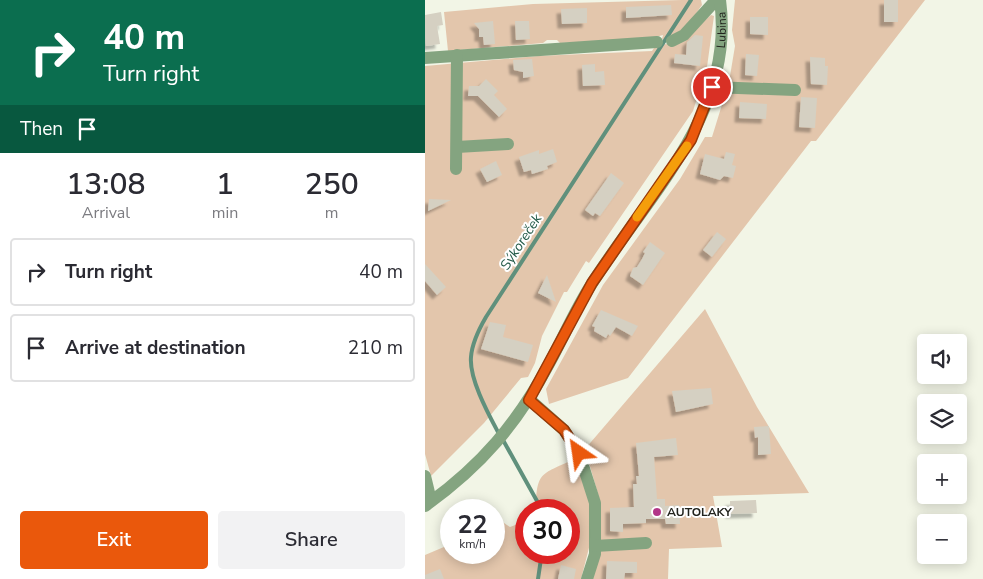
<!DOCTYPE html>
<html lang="en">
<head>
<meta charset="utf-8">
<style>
	:root { --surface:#fff; --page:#f2f2f3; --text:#2b2b33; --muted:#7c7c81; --line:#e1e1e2; --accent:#ea580c }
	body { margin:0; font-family:"Nunito Sans",sans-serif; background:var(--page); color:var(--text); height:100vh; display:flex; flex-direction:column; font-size:19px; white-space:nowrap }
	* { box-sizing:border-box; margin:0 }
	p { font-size:16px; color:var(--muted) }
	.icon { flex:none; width:28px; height:28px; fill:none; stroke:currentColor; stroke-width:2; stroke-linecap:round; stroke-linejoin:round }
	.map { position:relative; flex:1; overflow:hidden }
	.side { display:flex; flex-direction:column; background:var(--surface); width:425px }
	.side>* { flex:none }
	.top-card { background:#0b6e4f; color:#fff; overflow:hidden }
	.controls { position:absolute; left:492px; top:334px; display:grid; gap:10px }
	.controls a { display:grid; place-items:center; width:50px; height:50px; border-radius:5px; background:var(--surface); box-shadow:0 2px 12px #0003; font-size:25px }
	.speed { position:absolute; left:15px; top:499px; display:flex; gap:10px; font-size:25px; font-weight:700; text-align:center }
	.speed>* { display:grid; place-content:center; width:65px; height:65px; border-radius:50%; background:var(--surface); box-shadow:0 2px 12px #0003; line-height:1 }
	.speed small { font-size:12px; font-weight:400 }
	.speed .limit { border:8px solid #d22; background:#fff; color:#111 }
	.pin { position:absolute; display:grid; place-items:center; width:42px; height:42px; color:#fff; margin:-21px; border:2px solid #fff; border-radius:50%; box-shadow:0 1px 5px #0007 }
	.me { position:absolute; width:55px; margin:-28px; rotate:328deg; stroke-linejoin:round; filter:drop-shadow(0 0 4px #0008) }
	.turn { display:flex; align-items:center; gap:18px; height:105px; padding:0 20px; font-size:22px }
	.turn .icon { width:65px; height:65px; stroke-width:2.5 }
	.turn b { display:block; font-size:35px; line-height:42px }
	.then { display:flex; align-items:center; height:48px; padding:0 20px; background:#0003; gap:10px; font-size:19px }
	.eta { display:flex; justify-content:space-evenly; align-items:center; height:85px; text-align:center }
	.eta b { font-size:30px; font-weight:600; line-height:35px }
	.action { display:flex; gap:10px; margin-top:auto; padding:10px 20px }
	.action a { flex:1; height:58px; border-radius:5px; background:var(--accent); color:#fff; font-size:20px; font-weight:600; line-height:58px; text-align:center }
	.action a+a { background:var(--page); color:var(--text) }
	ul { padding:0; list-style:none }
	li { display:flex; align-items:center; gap:15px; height:68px; margin:0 10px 8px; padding:0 10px; border:2px solid var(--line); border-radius:5px }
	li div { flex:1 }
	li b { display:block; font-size:19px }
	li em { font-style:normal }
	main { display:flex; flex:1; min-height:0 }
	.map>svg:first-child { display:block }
	.green { fill:#e3c6ac }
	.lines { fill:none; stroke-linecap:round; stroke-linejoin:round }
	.stream { stroke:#60907c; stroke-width:4 }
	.building { fill:#d5d0c2; filter:url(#shadow) }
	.minor { stroke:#84a480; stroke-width:12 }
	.route-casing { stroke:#983908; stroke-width:12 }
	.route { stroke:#ea580c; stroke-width:9 }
	.slow { stroke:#f59e0b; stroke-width:9 }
	.poi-dot { fill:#b23688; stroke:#fff; stroke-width:2 }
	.labels { text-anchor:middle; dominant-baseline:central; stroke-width:4; stroke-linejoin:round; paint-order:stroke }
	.street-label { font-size:12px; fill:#22231d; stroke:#fff }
	.poi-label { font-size:12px; font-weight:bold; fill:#22231d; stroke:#fff; text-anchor:start }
	.water-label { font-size:14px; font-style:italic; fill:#235a48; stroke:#fff }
</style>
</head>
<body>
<main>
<section class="side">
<div class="top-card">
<div class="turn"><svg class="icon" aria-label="right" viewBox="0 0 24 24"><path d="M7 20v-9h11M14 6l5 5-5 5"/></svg><div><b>40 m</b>Turn right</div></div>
<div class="then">Then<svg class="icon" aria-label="arrive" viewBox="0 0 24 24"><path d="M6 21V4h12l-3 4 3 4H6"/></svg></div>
</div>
<div class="eta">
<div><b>13:08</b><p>Arrival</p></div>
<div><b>1</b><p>min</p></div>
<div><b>250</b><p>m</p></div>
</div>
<ul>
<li><svg class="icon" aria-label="right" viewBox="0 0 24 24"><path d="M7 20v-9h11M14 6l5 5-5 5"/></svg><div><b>Turn right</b></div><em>40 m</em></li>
<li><svg class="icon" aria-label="arrive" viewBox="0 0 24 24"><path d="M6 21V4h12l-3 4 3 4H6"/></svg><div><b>Arrive at destination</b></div><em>210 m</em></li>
</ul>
<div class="action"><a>Exit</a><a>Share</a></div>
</section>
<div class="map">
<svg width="558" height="579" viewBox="0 0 558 579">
	<defs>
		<filter id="shadow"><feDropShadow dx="-4.5" dy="4.5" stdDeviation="1" flood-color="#0004"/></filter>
	</defs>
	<rect width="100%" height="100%" fill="#f2f5e6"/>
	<g class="green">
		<path d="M 257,0 L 276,0 L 277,5 C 266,20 257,39 237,39 L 238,35 L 227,38 L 135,43 L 132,40 L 122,40 L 118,43 L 23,51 L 19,12 L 108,4 Z"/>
		<path d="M 310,0 L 500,0 L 391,141 L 386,141 L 203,378 L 124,404 L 121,389 L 178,285 L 255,179 L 280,137 L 287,137 L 304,82 L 310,46 L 307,30 Z"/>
		<path d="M 286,15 L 289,16 L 282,67 L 268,111 L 164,263 L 161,261 L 142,292 L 139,292 L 117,336 L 110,363 L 103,377 L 96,378 L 59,423 L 6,476 L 0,454 L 0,66 L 113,56 L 227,51 L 231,45 L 254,43 Z"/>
		<path d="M 280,309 L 332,407 L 384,493 L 288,496 L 297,547 L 244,549 L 243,579 L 168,579 L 175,501 L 160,449 Z"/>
		<path d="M 151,458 L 164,493 L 166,540 L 156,579 L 0,579 L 0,555 L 26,544 L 26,552 L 69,552 L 69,525 L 76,521 L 85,527 L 101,521 L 101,552 L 144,552 L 144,510 L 111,510 C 111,469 118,475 151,458 Z"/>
	</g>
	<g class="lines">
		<g class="stream">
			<path d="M 74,434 C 64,415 44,379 46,357 C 47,343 54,329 61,317 L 266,0"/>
			<path d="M 78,440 L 117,510"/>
			<path d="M 113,579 L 117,552"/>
		</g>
	</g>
	<g class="building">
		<rect x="459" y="0" width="14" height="22"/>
		<path d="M 246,5 L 247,15 L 201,18 L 201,7 Z"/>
		<path d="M 162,8 L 162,23 L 137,24 L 136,9 Z"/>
		<path d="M 16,12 L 18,25 L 12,26 L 15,44 L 1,46 L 0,15 Z"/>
		<path d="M 325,17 L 343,17 L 343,35 L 325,34 Z"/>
		<path d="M 68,21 L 70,44 L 59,45 L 58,37 L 54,37 L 54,29 L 49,23 Z"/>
		<path d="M 90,21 L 104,21 L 105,39 L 91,40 Z"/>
		<path d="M 270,35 L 278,36 L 275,66 L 249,63 L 250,54 L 261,55 L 262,42 Z"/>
		<path d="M 321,54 L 334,55 L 332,76 L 320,75 Z"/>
		<path d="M 385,57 L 400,58 L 400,66 L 403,66 L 402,85 L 386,84 Z"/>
		<path d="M 107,59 L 109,76 L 98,78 L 98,72 L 89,70 L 88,60 Z"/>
		<path d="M 170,64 L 170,72 L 179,71 L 180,85 L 158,86 L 157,65 Z"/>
		<path d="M 61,79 L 73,91 L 69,95 L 82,109 L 74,117 L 53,96 L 43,96 L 44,86 L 54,86 Z"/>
		<path d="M 376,97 L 392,98 L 390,128 L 374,127 Z"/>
		<path d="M 315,102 L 342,104 L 341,119 L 314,118 Z"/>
		<path d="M 128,149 L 132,162 L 122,166 L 123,169 L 107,174 L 106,170 L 99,172 L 94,157 L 114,150 L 114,154 Z"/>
		<path d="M 301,152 L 310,154 L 307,165 L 311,166 L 308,178 L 299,176 L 295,180 L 275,174 L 280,154 L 299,159 Z"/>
		<path d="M 71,161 L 77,175 L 62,182 L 55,169 Z"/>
		<path d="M 186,173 L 199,183 L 175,216 L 170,213 L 168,216 L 160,210 Z"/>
		<path d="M 4,199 L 26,200 L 3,211 Z"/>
		<path d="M 292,232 L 301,239 L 287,257 L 278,250 Z"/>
		<path d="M 225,242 L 240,253 L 218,285 L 205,276 L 208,268 L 212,267 L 217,259 L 220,253 L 218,252 Z"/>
		<path d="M 0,264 L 21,287 L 12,295 L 0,281 Z"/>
		<path d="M 122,275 L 131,302 L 113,293 Z"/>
		<path d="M 176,310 L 213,326 L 207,336 L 191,327 L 185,336 L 183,334 L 181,338 L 169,331 L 170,327 L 167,326 Z"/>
		<path d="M 65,322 L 81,325 L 78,337 L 108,345 L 103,362 L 56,349 Z"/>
		<path d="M 286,388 L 288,404 L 251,412 L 247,391 Z"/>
		<path d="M 344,426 L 346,454 L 333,455 L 333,437 L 330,438 L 329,427 Z"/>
		<path d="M 251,438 L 253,455 L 229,457 L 232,499 L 240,499 L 240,506 L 254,505 L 255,524 L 241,524 L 240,519 L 221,519 L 221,523 L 198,524 L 198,532 L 185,531 L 185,508 L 209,507 L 208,484 L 212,484 L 211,476 L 214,476 L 211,443 Z"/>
		<path d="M 331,500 L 332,513 L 305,514 L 305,501 Z"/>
		<path d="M 182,561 L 212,562 L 212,573 L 200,573 L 199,579 L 181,579 Z"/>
		<path d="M 136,565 L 151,569 L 149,579 L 133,579 Z"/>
		<path d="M 15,569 L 19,579 L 0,579 L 0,575 Z"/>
	</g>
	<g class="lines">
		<g class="minor">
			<path d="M 247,41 L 259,35 L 291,0"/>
			<path d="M 0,58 L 232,42"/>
			<path d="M 287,87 L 370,90"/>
			<path d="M 32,147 L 83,144"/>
			<path d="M 31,169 L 32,55"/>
			<path d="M 104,399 L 139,430 L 154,453 L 170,503 L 170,554 L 162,579"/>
			<path d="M 0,476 L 6,501"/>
			<path id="s1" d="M 0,506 C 56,466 93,423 125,362 C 139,336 150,310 166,285 C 221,197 311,114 295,0"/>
			<path d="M 170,546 L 221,543"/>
		</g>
	</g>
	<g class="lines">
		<g class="route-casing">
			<path id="route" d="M 154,453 L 139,430 L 104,400 L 167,283 L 266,140 L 287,87"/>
		</g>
		<use href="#route" class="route"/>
		<path class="slow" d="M 212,217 L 262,146"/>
	</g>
	<circle class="poi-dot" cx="232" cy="512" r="5"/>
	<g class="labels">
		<g class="street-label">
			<text stroke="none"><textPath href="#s1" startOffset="571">Lubina</textPath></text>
		</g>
		<g class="poi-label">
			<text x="242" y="512">AUTOLAKY</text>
		</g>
		<g class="water-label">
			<text transform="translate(96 242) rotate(-57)">Sýkoreček</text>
		</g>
	</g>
</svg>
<div class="controls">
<a><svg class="icon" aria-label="sound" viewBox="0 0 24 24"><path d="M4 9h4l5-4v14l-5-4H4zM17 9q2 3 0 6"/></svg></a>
<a><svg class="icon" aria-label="layers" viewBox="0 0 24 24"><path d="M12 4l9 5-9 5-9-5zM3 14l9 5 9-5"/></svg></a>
<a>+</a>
<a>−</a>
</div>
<div class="speed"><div>22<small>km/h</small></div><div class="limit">30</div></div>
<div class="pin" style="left:287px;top:87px;background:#d93025"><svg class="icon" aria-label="arrive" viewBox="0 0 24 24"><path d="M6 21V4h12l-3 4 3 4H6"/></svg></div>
<svg class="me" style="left:154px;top:453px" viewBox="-20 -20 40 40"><path d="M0-17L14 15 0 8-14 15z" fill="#ea580c" stroke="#fff" stroke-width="4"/></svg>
</div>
</main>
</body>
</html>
